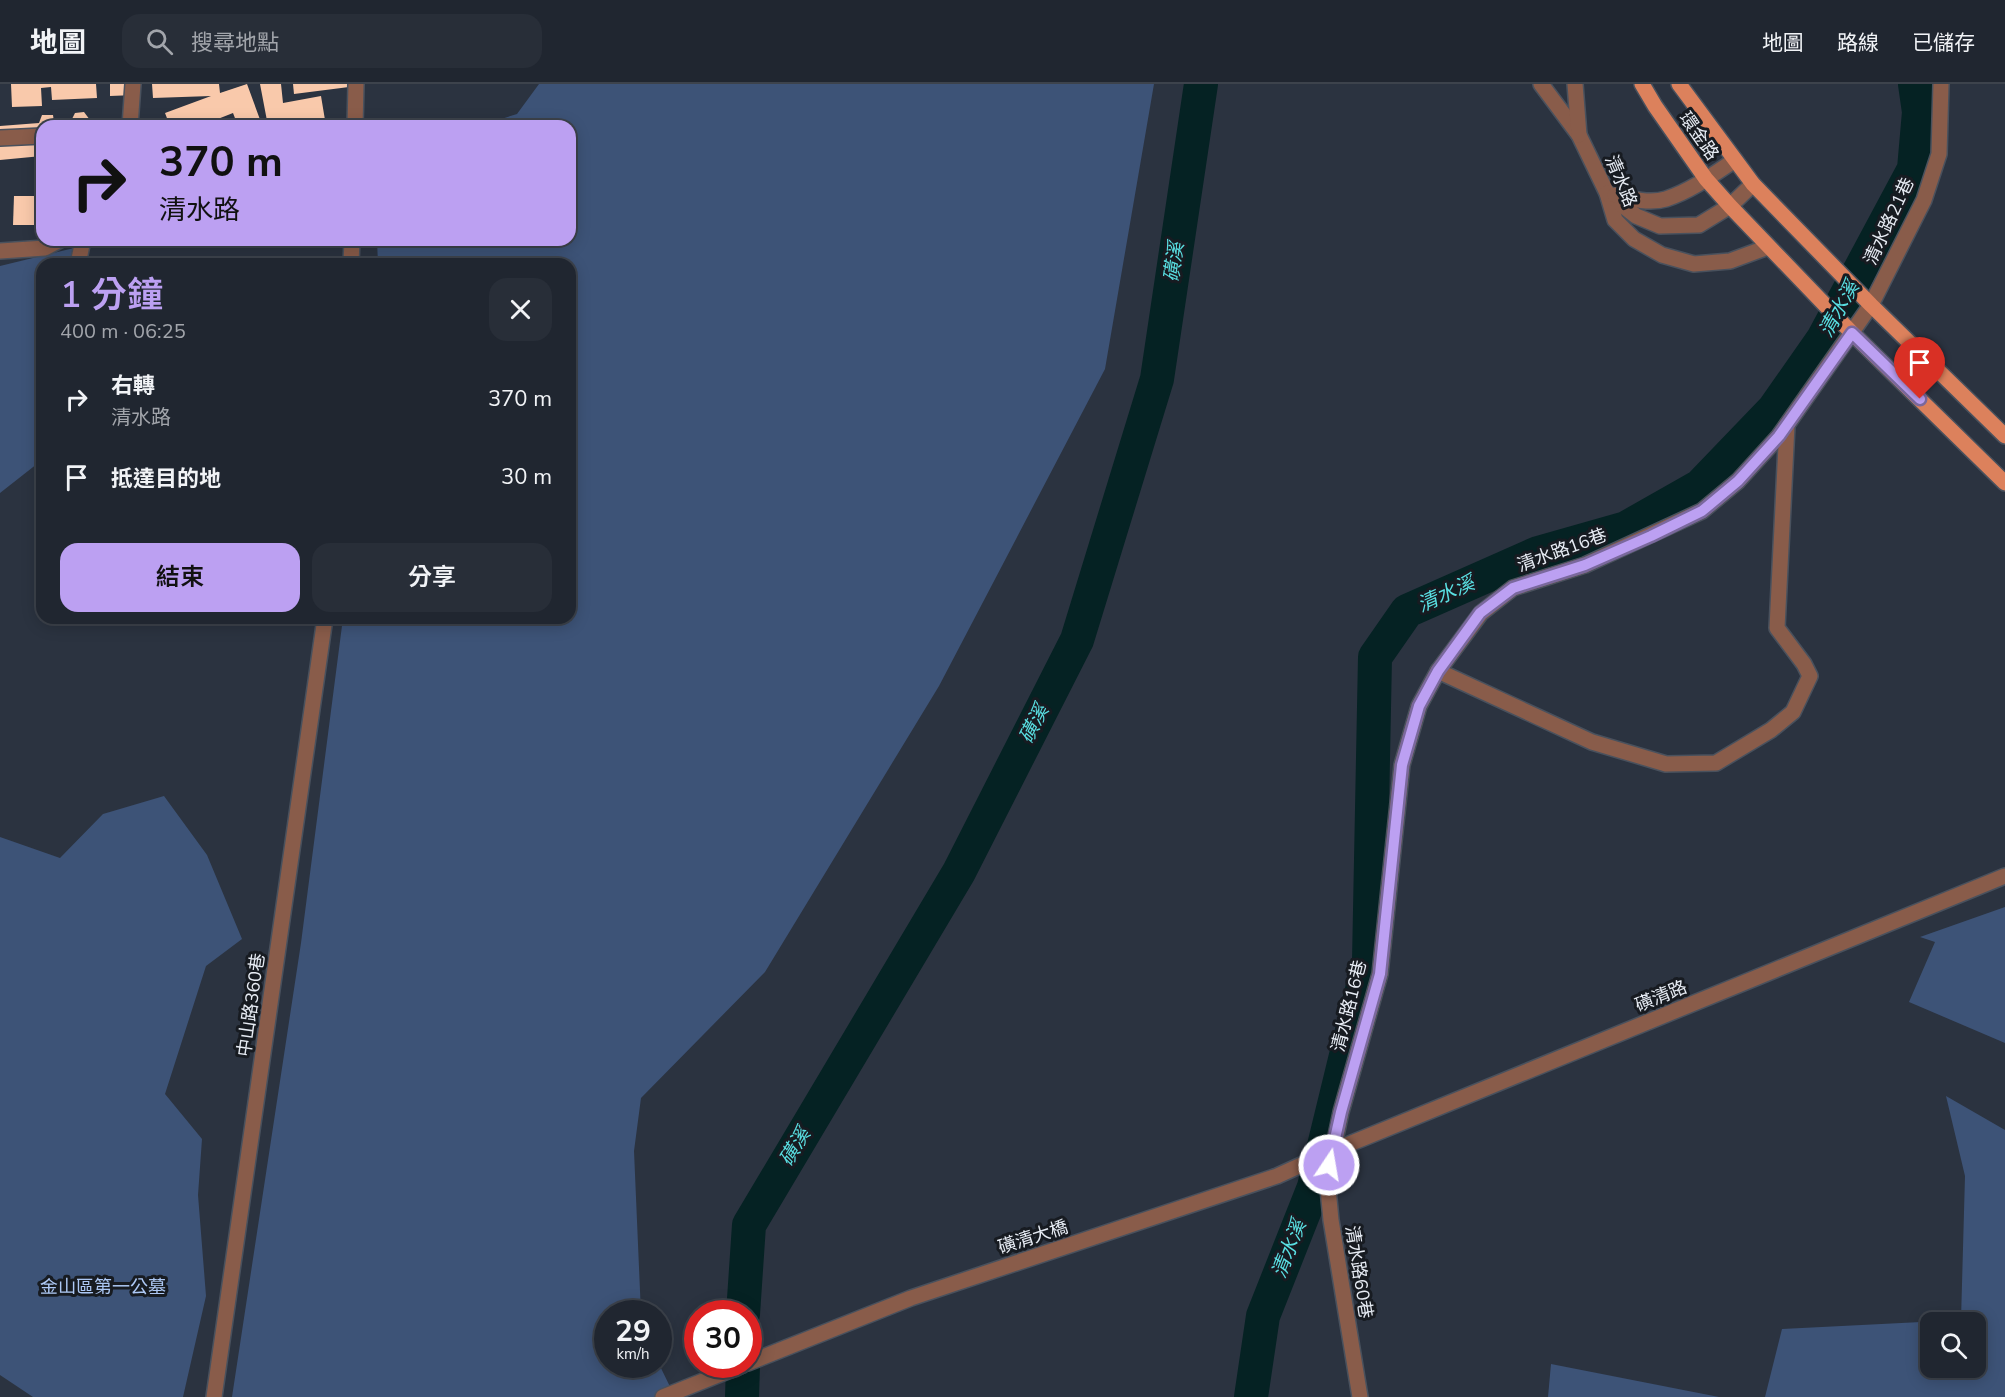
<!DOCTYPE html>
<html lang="zh-TW">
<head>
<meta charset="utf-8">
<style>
	:root { --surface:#202630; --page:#282e38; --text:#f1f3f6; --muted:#a2a5ab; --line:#3d434c; --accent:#bca0f2 }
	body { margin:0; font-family:"Nunito Sans","Noto Sans TC",sans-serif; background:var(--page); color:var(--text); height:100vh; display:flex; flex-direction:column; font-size:22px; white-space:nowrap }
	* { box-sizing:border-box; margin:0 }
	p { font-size:20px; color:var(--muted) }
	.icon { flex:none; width:33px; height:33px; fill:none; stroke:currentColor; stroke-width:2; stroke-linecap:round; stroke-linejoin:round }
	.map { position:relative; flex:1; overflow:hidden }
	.panel { position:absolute; left:36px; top:174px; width:540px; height:366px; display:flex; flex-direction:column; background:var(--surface); border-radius:18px; box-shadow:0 3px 15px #0003,0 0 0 2px var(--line) }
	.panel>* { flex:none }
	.hud { position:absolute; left:36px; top:36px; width:540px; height:126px; border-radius:18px; box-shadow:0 3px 15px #0003,0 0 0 2px var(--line); background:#bca0f2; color:#111; overflow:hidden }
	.fabs { position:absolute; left:1920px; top:1228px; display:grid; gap:12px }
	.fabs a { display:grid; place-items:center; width:66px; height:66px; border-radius:12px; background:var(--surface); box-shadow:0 3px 15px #0003,0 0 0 2px var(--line); font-size:30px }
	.speed { position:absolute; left:594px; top:1216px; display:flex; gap:12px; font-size:30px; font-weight:700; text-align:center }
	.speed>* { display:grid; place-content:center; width:78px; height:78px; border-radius:50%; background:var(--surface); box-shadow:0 3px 15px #0003,0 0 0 2px var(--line); line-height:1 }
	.speed small { font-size:15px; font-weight:400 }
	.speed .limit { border:9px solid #d22; background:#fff; color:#111 }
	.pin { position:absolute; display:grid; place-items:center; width:51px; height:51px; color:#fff; margin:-62px -26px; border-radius:50% 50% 50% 0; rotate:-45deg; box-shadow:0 0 6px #0007 }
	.pin .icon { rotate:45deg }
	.me { position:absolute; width:66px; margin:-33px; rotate:12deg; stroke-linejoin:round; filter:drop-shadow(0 0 4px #0008) }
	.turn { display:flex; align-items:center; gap:21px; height:126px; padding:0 24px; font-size:27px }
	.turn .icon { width:78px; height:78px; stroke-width:2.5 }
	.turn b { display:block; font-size:42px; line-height:51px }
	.round { display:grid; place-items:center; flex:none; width:63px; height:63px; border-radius:18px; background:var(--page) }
	.summary { display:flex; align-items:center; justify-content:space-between; height:102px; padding:0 24px }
	h1 { font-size:36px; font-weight:600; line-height:45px; color:var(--accent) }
	.action { display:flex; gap:12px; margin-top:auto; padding:12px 24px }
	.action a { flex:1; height:69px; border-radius:18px; background:var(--accent); color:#111; font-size:24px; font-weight:600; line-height:69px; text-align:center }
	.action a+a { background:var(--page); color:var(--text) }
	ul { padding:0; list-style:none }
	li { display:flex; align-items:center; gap:18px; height:78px; padding:0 24px }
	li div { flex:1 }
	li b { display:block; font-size:22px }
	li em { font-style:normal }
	header { display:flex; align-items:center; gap:36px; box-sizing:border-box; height:84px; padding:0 30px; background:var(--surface); border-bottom:2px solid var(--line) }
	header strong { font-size:28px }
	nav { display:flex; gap:33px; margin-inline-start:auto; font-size:21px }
	.search { width:420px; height:54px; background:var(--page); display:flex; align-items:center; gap:15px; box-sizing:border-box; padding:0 21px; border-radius:18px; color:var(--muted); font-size:22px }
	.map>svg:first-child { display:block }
	.green { fill:#3d5377; fill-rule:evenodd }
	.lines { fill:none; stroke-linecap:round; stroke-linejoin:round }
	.river { stroke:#052223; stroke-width:34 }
	.building { fill:#f9c9ab }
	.minor-casing { stroke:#49515d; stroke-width:18 }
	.major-casing { stroke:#49515d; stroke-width:18 }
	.minor { stroke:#895c4a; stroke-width:15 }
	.major { stroke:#dc815c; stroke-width:15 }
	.route-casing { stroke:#7a689d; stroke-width:15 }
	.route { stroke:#bca0f2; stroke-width:10 }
	.labels { text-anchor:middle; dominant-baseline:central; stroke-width:6; stroke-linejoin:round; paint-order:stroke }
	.street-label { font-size:18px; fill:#e7ecf4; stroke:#171b21 }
	.park-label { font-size:18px; fill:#adc8f4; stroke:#171b21 }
	.water-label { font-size:20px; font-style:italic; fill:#59dfe2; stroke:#171b21 }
</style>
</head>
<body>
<header>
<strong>地圖</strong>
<div class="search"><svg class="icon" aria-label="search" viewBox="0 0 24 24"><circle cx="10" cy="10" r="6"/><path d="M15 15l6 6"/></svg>搜尋地點</div>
<nav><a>地圖</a><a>路線</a><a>已儲存</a></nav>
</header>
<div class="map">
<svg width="2005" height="1313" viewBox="0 0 2005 1313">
	<rect width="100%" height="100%" fill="#2b3340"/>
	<g class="green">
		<path d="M 539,0 L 1154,0 L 1105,285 L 939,602 L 765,888 L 641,1014 L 634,1067 L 641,1230 L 608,1230 L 608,1281 L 659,1280 L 675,1313 L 232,1313 L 301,859 L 343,534 L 570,534 L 570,180 L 378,180 L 377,156 L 570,156 L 570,42 L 479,42 L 517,30 Z"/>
		<path d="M 74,164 L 74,180 L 42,180 L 42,376 L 0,409 L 0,182 Z"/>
		<path d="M 164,712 L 207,771 L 242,855 L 206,882 L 165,1010 L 202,1055 L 198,1111 L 206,1212 L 183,1313 L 33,1313 L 0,1291 L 0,753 L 60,774 L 103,730 Z"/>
		<path d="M 2005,823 L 2005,959 L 1909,918 L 1935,858 L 1920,853 Z"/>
		<path d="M 1946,1012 L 2005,1046 L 2005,1313 L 1765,1313 L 1782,1245 L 1961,1236 L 1965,1092 ZM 1930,1239 L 1976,1239 L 1976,1284 L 1930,1284 Z"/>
		<path d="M 1551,1280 L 1719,1313 L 1548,1313 Z"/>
	</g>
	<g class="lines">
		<g class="river">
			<path d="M 743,1230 L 749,1141 L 959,788 L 1077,556 L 1157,295 L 1201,0"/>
			<path d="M 742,1313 L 743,1281"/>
			<path d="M 1251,1313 L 1263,1232 L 1314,1103 L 1369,877 L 1375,573 L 1407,527 L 1538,469 L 1626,444 L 1700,402 L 1774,325 L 1823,255 L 1914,85 L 1919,28 L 1915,0"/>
		</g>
	</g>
	<g class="building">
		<path d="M 11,0 L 96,0 L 97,14 L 52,16 L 51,3 L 41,4 L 42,22 L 12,23 Z"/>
		<path d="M 110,0 L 135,0 L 135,11 L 110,12 Z"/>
		<path d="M 152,0 L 219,0 L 220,9 L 247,0 L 262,41 L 238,42 L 233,29 L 200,42 L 170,42 L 165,29 L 211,12 L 153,14 Z"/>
		<path d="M 260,0 L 281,0 L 283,19 L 321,12 L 326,42 L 306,42 L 305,37 L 268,42 Z"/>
		<path d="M 293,0 L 349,0 L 349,3 L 294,10 Z"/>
		<path d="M 84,28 L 90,36 L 118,35 L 118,42 L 42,42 L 42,72 L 0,76 L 0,42 L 39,39 L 42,31 L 53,31 L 54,38 L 71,37 L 75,29 Z"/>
		<path d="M 14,112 L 42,112 L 42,141 L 13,141 Z"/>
	</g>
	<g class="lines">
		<g class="minor-casing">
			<g id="minor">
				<path d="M 1541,0 L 1579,51 L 1607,109 L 1615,136 L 1634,155 L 1662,171 L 1694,180 L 1730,177 L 1768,163"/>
				<path d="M 1575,0 L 1579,51"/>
				<path d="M 130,42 L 133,0"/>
				<path d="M 355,42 L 356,0"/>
				<path d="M 0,54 L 42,52"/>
				<path d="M 1607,109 L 1636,132 L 1660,142 L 1699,141 L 1730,122 L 1753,100"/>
				<path d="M 1615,111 C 1631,115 1650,120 1666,115 C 1691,107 1714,90 1735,76"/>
				<path d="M 0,167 L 45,164 L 60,156"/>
				<path d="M 78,180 L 83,156"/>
				<path d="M 351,180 L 352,156"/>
				<path d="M 1438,587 L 1592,658 L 1666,680 L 1716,679 L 1771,646 L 1793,628 L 1810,592 L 1804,580 L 1777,544 L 1787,341"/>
				<path d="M 748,1279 L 911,1214 L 1277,1092 L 1332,1067 L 2005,792"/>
				<path d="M 214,1313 L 325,534"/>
				<path d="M 663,1313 L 743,1281"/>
				<path d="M 1360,1313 L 1331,1136 L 1327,1094 L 1341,1028 L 1380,890 L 1402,681 L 1419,622 L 1438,587 L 1481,529 L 1513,504 L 1585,481 L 1702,427 L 1738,397 L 1779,352 L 1871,221 L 1924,116 L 1939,70 L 1941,0"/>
			</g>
		</g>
		<g class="major-casing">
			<g id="major">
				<path d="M 1642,0 L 1655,22 L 1706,95 L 1730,122 L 1852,249 L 2005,399"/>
				<path d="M 1679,0 L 1753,100 L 1871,221 L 2005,352"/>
			</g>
		</g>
		<use href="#minor" class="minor"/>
		<use href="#major" class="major"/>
	</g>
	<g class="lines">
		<g class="route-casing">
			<path id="route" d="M 1329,1081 L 1341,1028 L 1380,890 L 1402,681 L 1419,622 L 1438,587 L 1480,529 L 1513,504 L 1585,481 L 1651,452 L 1702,427 L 1738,397 L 1779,352 L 1852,249 L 1920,315"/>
		</g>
		<use href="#route" class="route"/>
	</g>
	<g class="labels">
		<g class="street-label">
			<text transform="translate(1699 52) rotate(55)">環金路</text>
			<text transform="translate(1621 97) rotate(67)">清水路</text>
			<text transform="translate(1889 137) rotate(-65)">清水路21巷</text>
			<text transform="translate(1562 466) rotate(-20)">清水路16巷</text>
			<text transform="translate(1661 912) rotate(-22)">磺清路</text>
			<text transform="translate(251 921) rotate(-82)">中山路360巷</text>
			<text transform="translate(1349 922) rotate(-76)">清水路16巷</text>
			<text transform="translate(1033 1153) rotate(-18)">磺清大橋</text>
			<text transform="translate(1359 1188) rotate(81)">清水路60巷</text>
		</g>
		<g class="park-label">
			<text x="103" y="1203">金山區第一公墓</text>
		</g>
		<g class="water-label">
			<text transform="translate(1174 178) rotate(-82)">磺溪</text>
			<text transform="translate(1839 225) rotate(-61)">清水溪</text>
			<text transform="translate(1446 510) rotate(-24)">清水溪</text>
			<text transform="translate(1034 640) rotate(-63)">磺溪</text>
			<text transform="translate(795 1063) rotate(-59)">磺溪</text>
			<text transform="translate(1289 1165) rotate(-69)">清水溪</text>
		</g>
	</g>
</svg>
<div class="fabs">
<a><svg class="icon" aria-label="search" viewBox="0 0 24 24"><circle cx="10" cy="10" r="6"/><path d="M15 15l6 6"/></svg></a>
</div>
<div class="speed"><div>29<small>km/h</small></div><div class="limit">30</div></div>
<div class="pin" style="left:1920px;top:315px;background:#d93025"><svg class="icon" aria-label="arrive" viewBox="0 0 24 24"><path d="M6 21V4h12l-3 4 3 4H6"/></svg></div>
<svg class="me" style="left:1329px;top:1081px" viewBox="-20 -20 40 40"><circle r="17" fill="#bca0f2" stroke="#fff" stroke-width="3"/><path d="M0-11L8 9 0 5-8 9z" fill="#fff"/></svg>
<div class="hud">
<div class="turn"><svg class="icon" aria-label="right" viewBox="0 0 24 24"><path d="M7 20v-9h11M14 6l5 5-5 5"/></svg><div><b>370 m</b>清水路</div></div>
</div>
<section class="panel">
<div class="summary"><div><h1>1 分鐘</h1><p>400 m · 06:25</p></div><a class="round"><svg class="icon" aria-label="close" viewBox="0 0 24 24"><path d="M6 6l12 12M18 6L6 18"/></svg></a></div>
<ul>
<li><svg class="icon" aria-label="right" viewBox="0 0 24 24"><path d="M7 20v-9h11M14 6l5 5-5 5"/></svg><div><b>右轉</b><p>清水路</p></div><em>370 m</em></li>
<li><svg class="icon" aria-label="arrive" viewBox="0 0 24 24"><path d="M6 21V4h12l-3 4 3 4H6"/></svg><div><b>抵達目的地</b></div><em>30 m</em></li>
</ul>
<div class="action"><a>結束</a><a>分享</a></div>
</section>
</div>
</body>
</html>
